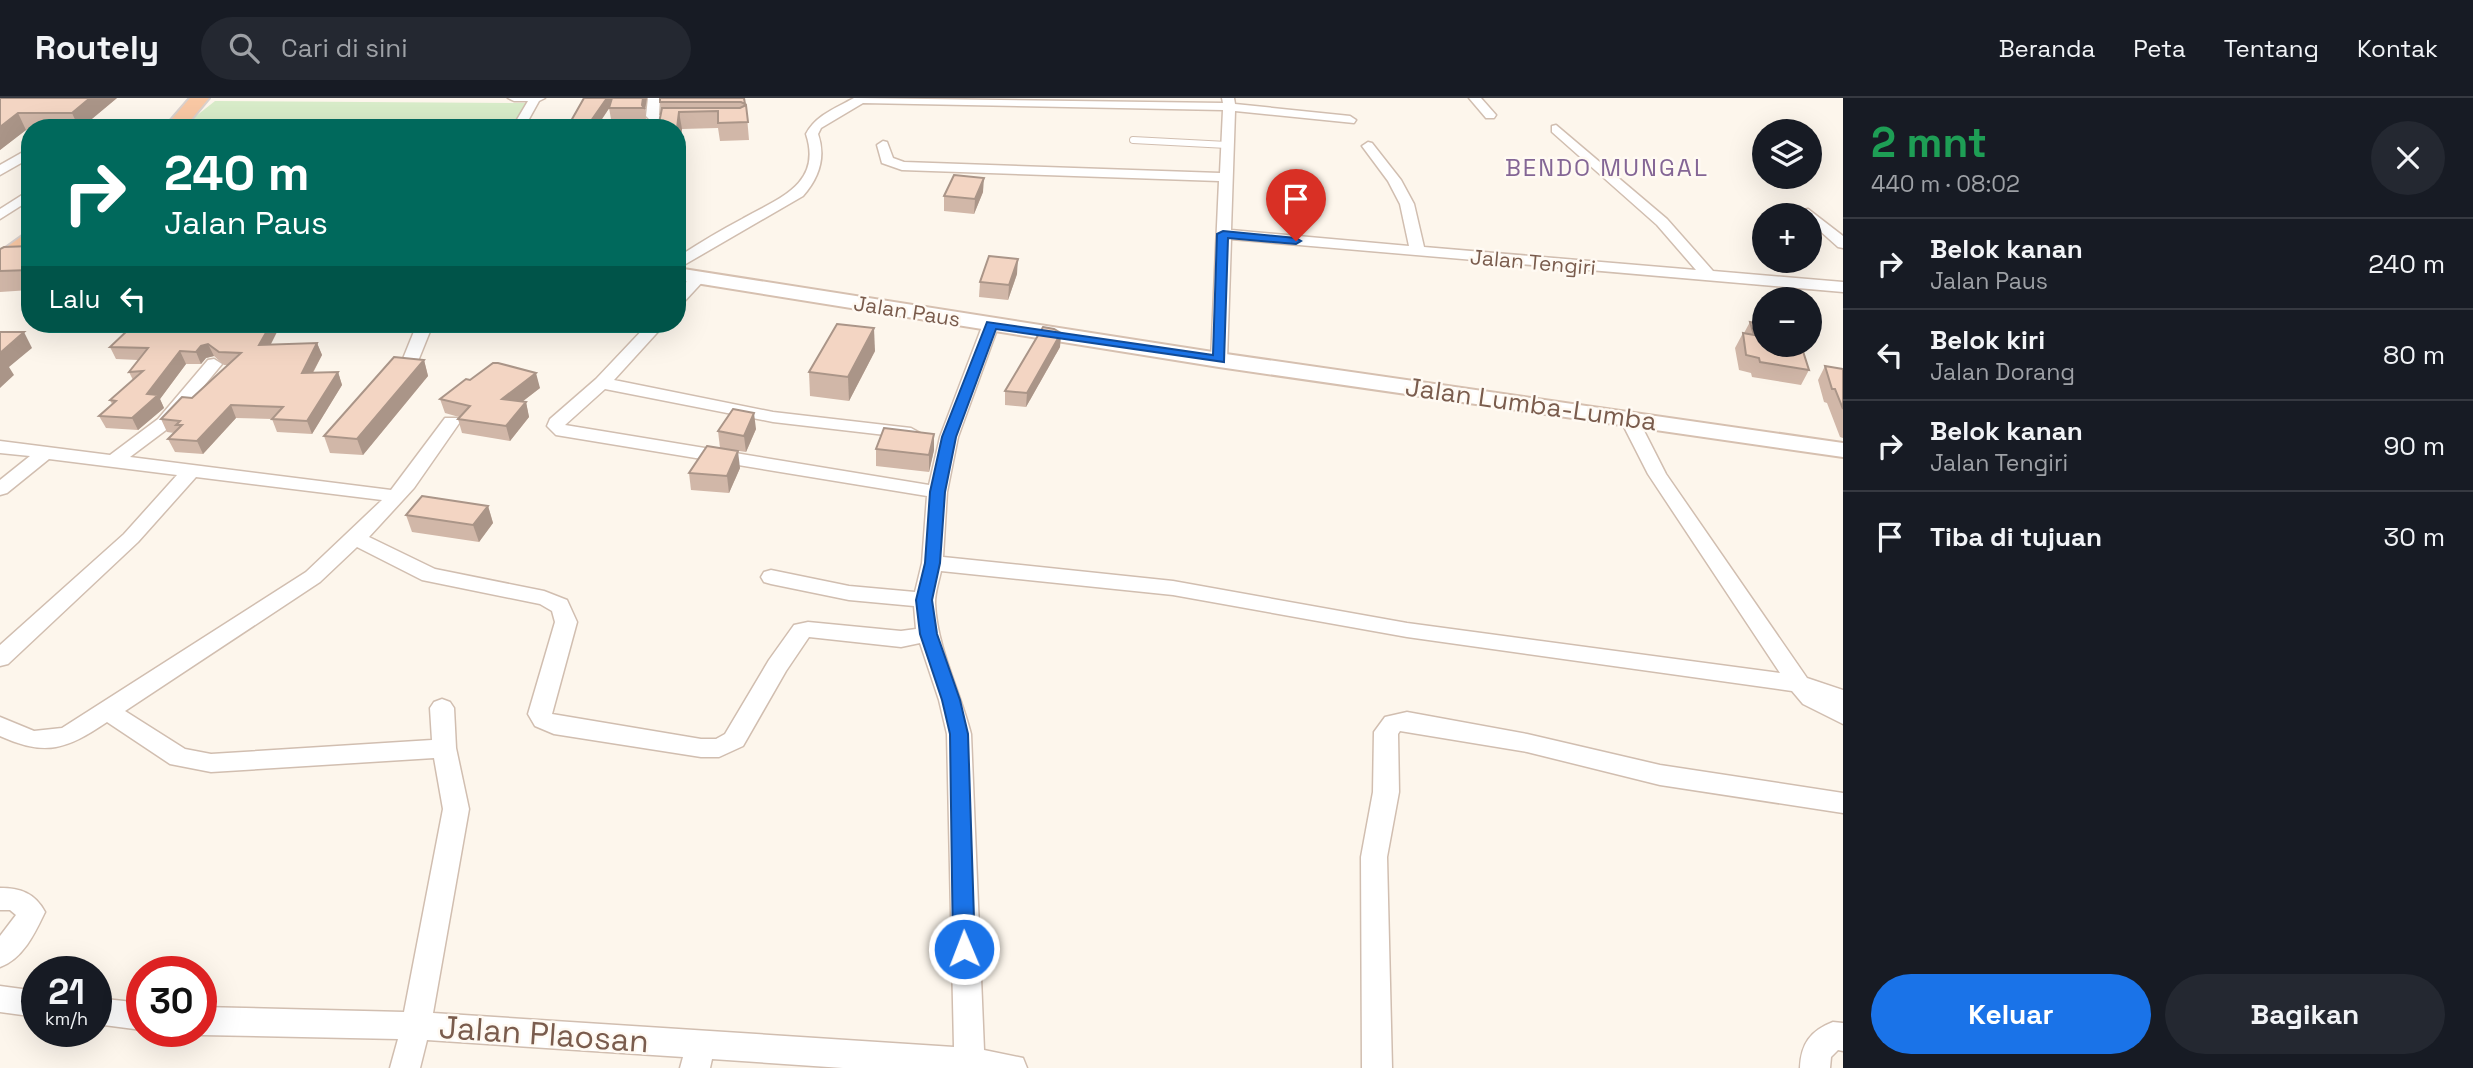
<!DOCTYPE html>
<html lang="id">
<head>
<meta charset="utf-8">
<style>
	:root { --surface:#171b24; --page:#242831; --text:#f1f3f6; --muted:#9ea1a6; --line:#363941; --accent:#1a73e8 }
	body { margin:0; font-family:"Space Grotesk",sans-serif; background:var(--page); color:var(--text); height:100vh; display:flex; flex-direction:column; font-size:26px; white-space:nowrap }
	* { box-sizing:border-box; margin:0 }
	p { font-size:23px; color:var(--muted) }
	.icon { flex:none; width:38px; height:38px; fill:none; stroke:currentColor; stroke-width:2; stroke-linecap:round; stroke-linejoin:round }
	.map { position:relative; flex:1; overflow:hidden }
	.details { display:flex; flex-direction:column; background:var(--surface); width:630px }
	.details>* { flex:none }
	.guide { position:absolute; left:21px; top:21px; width:665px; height:214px; border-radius:28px; box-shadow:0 7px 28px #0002; background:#00695c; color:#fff; overflow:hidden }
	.tools { position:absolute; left:1752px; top:21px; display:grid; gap:14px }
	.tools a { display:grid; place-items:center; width:70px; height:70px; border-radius:50%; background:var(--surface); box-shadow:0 7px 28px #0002; font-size:35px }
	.speed { position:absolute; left:21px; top:858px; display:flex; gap:14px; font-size:35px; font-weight:700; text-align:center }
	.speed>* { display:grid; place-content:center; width:91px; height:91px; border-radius:50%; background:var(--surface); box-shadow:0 7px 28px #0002; line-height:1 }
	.speed small { font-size:18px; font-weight:400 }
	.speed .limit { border:10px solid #d22; background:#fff; color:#111 }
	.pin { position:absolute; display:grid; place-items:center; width:60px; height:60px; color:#fff; margin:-72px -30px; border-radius:50% 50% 50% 0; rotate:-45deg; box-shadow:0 0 7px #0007 }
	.pin .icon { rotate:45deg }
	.me { position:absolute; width:77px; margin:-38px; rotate:359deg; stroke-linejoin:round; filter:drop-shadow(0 0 5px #0008) }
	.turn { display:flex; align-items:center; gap:24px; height:147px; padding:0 28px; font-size:32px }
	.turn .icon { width:91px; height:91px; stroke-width:2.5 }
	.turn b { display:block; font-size:49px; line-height:60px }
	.then { display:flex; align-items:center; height:66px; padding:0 28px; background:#0003; gap:14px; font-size:26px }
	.round { display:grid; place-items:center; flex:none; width:74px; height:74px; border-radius:37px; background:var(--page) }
	.overview { display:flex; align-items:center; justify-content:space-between; height:119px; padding:0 28px }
	h1 { font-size:42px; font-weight:600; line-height:52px; color:#1e9e55 }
	.action { display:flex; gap:14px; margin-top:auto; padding:14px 28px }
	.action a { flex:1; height:80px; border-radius:42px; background:var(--accent); color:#fff; font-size:28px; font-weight:600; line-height:80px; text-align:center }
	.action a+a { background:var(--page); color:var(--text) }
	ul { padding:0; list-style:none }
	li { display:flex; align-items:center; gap:21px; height:91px; padding:0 28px; border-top:2px solid var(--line) }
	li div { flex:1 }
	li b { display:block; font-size:26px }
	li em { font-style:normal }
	header { display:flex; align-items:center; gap:42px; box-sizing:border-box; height:98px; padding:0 35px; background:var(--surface); border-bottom:2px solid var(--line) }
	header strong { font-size:33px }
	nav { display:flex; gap:38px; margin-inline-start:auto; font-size:24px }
	.search { width:490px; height:63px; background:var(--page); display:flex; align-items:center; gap:18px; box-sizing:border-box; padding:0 24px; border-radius:38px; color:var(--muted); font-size:26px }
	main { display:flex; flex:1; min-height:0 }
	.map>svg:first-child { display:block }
	.green { fill:#d8ecc9 }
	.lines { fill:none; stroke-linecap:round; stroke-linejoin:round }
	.service-casing { stroke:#d1beb0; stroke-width:8 }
	.minor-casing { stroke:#d1beb0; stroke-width:3 }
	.secondary-casing { stroke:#d6c0b0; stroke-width:4 }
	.trunk-casing { stroke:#dad1cd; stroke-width:4 }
	.service { stroke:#fff; stroke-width:6 }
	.minor { fill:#fff; fill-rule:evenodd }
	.secondary { fill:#fff; fill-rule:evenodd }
	.trunk { fill:#f9c8a4; fill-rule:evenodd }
	.wall { fill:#d1b7a8 }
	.shaded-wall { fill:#aa9588 }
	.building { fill:#f3d5c3; stroke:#aa9588; stroke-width:2 }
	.route { fill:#1a73e8; stroke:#114b97; stroke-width:2 }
	.labels { text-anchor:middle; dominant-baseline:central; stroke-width:5; stroke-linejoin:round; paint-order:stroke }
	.far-street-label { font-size:21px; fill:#7a5c4d; stroke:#fffaf3 }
	.far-quarter-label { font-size:24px; letter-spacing:2px; fill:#846695; stroke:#fffaf3 }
	.street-label { font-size:26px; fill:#7a5c4d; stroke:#fffaf3 }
	.near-street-label { font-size:32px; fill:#7a5c4d; stroke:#fffaf3 }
</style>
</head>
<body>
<header>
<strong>Routely</strong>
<div class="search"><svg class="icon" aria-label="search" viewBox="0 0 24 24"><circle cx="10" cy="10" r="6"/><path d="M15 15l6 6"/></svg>Cari di sini</div>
<nav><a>Beranda</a><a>Peta</a><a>Tentang</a><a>Kontak</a></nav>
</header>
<main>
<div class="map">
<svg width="1843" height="970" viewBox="0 0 1843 970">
	<rect width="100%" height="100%" fill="#fdf6ec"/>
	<path class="green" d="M 215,3 L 527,5 L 511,30 L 181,30 Z"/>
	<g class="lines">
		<g class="service-casing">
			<path id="service" d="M 1133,42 L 1227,47"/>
		</g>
		<g class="minor-casing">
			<g id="minor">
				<path d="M 508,0 L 545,0 L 539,3 L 524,30 L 512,30 L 528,3 L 514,3 Z"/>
				<path d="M 648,0 L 660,0 L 659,17 L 687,18 L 693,22 L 687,26 L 652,24 L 646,18 Z"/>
				<path d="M 854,0 L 1223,5 L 1222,0 L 1234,0 L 1235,6 L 1350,18 L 1356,22 L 1354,25 L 1235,13 L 1231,132 L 1409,148 L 1400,106 L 1388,83 L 1362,48 L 1368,44 L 1372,45 L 1401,82 L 1414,106 L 1424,149 L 1696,172 L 1657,127 L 1552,34 L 1552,28 L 1556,27 L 1667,121 L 1713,173 L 1843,184 L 1843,194 L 1231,141 L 1227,262 L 1219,267 L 1211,262 L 1219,83 L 902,72 L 882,65 L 877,47 L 883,43 L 887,44 L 893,60 L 904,64 L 1220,75 L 1223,12 L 863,5 L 821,30 L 818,36 C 826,59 819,80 803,98 L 677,171 L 677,160 L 681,157 C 701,144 721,132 742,121 C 777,101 823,87 806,36 C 816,17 836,10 854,0 Z"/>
				<path d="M 1469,0 L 1481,0 L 1496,17 L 1494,20 L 1486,20 Z"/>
				<path d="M 30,50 L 30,60 L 0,77 L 0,67 Z"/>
				<path d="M 30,92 L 30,102 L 0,121 L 0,111 Z"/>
				<path d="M 1808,111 L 1843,138 L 1843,150 L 1838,149 L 1810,124 L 1810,117 L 1803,117 L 1803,112 Z"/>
				<path d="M 699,174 L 707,179 L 682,206 L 677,208 L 677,194 L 694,176 Z"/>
				<path d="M 991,221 L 999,226 L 958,339 L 947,394 L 943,459 L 1173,483 L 1407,525 L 1780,575 L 1648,376 L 1620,321 L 1629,316 L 1638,321 L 1666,376 L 1807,580 L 1843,592 L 1843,626 L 1803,606 L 1792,593 L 1407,539 L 1173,497 L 941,473 C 939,483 935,494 935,505 C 937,550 960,593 971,636 L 984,952 L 1023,960 L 1027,970 L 843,970 L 712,961 L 710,970 L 680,970 L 683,959 L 427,942 L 420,970 L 390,970 L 398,941 L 201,937 L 191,933 L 201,933 L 201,909 L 404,914 L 443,711 L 434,660 L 211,674 L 170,666 L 107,624 C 67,651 46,659 0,638 L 0,619 L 34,633 L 62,630 L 306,474 L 382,402 L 196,379 L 138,444 L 8,566 L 0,568 L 0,547 L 124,436 L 177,377 L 49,361 L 7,395 L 0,397 L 0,382 L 30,358 L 0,355 L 0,343 L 110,357 L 158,321 L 208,262 L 214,261 L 222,266 L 170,329 L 130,359 L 391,392 L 445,320 L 457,320 L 460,324 L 414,390 L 369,439 L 435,471 L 544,493 L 567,502 L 577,524 L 552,616 L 701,641 L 716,641 L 725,636 L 769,562 L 794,527 L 808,524 L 901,533 L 916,531 L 914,508 L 849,502 L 771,486 L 764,484 L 761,479 L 764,474 L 771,472 L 849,488 L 915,494 L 922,465 L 927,398 L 562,338 L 556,337 L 547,328 L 550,321 L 596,281 L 648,226 L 665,226 L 614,282 L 773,314 L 911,330 L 920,335 L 911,340 L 773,324 L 605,291 L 565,327 L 929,387 L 940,339 L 983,226 ZM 357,449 L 422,482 L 540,506 L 552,513 L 555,524 L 528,616 L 535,628 L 554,636 L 701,659 L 719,659 L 743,648 L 786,573 L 809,539 L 901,549 L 920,545 L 939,602 L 947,636 L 954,949 L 433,915 L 469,711 L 456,650 L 454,610 L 450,604 L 442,601 L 434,604 L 430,610 L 432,642 L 211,656 L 185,651 L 125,613 L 320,484 Z"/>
				<path d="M 417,226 L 433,226 L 416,268 L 408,273 L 402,272 L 400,268 Z"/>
				<path d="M 1407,614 L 1527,636 L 1660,667 L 1843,695 L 1843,715 L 1660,687 L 1527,654 L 1400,633 L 1398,636 L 1399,694 L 1387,759 L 1392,970 L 1362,970 L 1361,759 L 1373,694 L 1374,634 L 1385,619 Z"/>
				<path d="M 0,790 C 20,790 35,795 45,814 C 35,835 23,861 0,869 L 0,838 L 16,817 L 10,812 L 0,812 Z"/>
				<path d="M 0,888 L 37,893 L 37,919 L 0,914 Z"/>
				<path d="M 96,900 L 142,905 L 142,932 L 96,926 Z"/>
				<path d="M 1833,924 L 1843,925 L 1843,953 L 1838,952 L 1831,959 L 1830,970 L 1800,970 C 1801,946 1810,933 1833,924 Z"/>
			</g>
		</g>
		<g class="secondary-casing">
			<path id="secondary" d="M 677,170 L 1219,255 L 1843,345 L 1843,359 L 1219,269 L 677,182 Z"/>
		</g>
		<g class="trunk-casing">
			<g id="trunk">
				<path d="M 190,0 L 209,0 L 184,30 L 164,30 Z"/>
				<path d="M 30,136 L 30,154 L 8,170 L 0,172 L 0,154 L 22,138 Z"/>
			</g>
		</g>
		<use href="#service" class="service"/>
		<use href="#minor" class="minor"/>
		<use href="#secondary" class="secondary"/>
		<use href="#trunk" class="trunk"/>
	</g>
	<g class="wall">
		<path d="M 0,0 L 117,0 L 81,30 L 30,30 L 30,32 L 26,32 L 0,52 Z"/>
		<path d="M 584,0 L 647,0 L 645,12 L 646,21 L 611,21 L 609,10 L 596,30 L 567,30 Z"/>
		<path d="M 744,0 L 745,7 L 746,7 L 749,42 L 720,43 L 718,30 L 682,31 L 677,63 L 677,30 L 662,13 L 660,4 Z"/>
		<path d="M 983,94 L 974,116 L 944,113 L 944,98 Z"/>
		<path d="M 30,148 L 30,192 L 0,194 L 0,151 Z"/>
		<path d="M 1017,176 L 1008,202 L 979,199 L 980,184 Z"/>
		<path d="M 1750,224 L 1809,272 L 1801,287 L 1752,279 L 1751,275 L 1739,272 L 1735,250 L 1743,235 L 1744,235 Z"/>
		<path d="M 130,230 L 271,247 L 317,245 L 322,257 L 313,275 L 338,274 L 342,287 L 312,336 L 277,334 L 272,321 L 236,320 L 203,356 L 175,354 L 168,341 L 174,335 L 167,334 L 161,321 L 192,300 L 228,267 L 224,267 L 214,258 L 206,260 L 201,266 L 186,266 L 160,301 L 164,310 L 138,332 L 106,330 L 99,318 L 112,306 L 110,302 L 133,282 L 129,274 L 138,262 L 116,261 L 110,249 Z"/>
		<path d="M 1061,235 L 1060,249 L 1026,309 L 1005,307 L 1005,293 Z"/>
		<path d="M 875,253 L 849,303 L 810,298 L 809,274 Z"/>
		<path d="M 424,262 L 428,278 L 363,357 L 330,355 L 324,338 Z"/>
		<path d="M 1825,268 L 1843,271 L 1843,340 L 1840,339 L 1827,305 L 1824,304 L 1818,282 Z"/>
		<path d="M 540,290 L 522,304 L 526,304 L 529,319 L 510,343 L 462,335 L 458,321 L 459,319 L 445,315 L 440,301 Z"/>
		<path d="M 756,331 L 746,354 L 720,350 L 718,333 Z"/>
		<path d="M 876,351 L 934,352 L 929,374 L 876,368 Z"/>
		<path d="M 740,370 L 729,395 L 691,392 L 689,375 Z"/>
		<path d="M 488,408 L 493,425 L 479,444 L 412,434 L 406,417 Z"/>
	</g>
	<g class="shaded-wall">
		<path d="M 90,0 L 117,0 L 81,30 L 79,30 L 72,15 Z"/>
		<path d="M 607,0 L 616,0 L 596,30 L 586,30 Z"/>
		<path d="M 643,0 L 647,0 L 645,12 L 642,7 Z"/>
		<path d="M 679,14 L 682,31 L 677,63 L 677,30 Z"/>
		<path d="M 18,15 L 26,32 L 0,52 L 0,29 Z"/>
		<path d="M 984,80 L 983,94 L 974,116 L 975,101 Z"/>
		<path d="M 1018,161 L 1017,176 L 1008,202 L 1009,187 Z"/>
		<path d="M 271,226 L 281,226 L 264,260 L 259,247 Z"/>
		<path d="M 874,230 L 875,253 L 849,303 L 848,279 Z"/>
		<path d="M 24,234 L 32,250 L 9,269 L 14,277 L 0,290 L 0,255 Z"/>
		<path d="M 1061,235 L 1060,249 L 1026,309 L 1027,295 Z"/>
		<path d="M 317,245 L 322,257 L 306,287 L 302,275 Z"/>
		<path d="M 208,246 L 214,258 L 206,260 L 201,266 L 196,254 L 201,248 Z"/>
		<path d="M 180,253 L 186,266 L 160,301 L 164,310 L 138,332 L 132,320 L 147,296 Z"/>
		<path d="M 424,262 L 428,278 L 363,357 L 357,341 Z"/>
		<path d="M 338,274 L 342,287 L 312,336 L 307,323 Z"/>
		<path d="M 536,275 L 540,290 L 506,316 L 502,301 Z"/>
		<path d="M 526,304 L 529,319 L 510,343 L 506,328 Z"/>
		<path d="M 231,307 L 236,320 L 203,356 L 197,343 Z"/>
		<path d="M 754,315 L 756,331 L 746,354 L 744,338 Z"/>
		<path d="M 934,336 L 934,352 L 929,374 L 929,357 Z"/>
		<path d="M 738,353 L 740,370 L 729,395 L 727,378 Z"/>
		<path d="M 488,408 L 493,425 L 479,444 L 473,427 Z"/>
	</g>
	<g class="building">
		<path d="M 0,0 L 90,0 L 72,15 L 18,15 L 0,29 Z"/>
		<path d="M 584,0 L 607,0 L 586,30 L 567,30 Z"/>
		<path d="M 612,0 L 643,0 L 642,7 L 644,10 L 609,10 Z"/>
		<path d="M 660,0 L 744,0 L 745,6 L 741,4 L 660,4 Z"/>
		<path d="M 746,7 L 748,24 L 718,25 L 718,13 L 679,14 L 677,30 L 658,30 L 662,10 L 740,10 Z"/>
		<path d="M 954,77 L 984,80 L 975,101 L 944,98 Z"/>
		<path d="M 30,148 L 30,172 L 0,173 L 0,151 L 4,149 Z"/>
		<path d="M 989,158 L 1018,161 L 1009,187 L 980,184 Z"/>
		<path d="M 1750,224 L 1764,227 L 1764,247 L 1801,247 L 1809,272 L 1760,264 L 1759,260 L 1746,257 L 1743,235 L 1754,237 Z"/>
		<path d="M 200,226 L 271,226 L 259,247 L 317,245 L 302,275 L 338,274 L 307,323 L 272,321 L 283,309 L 231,307 L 197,343 L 168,341 L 182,327 L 176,327 L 180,323 L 161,321 L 182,299 L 192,300 L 241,255 L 219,254 L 208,246 L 201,248 L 196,254 L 180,253 L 147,296 L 158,297 L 132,320 L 99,318 L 116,303 L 110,302 L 143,273 L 129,274 L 148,250 L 110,249 L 130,230 L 198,229 Z"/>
		<path d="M 837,226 L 874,230 L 848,279 L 809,274 Z"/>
		<path d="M 1043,229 L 1054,231 L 1061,235 L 1027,295 L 1005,293 Z"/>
		<path d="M 0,234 L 24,234 L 0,255 Z"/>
		<path d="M 394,259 L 424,262 L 357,341 L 324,338 Z"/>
		<path d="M 493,265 L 498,265 L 536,275 L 502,301 L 526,304 L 506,328 L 458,321 L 470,308 L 440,301 L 466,281 L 470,282 Z"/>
		<path d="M 1825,268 L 1843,271 L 1843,311 L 1835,291 L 1832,291 Z"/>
		<path d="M 733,311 L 754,315 L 744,338 L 718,333 Z"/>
		<path d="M 884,330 L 934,336 L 929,357 L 876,351 Z"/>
		<path d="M 707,348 L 738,353 L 727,378 L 689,375 Z"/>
		<path d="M 422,398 L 488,408 L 473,427 L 406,417 Z"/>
	</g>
	<path class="route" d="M 1223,133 L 1296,140 L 1301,143 L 1296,146 L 1228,140 L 1224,264 L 996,231 L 956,339 L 945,394 L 940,465 L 932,502 L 937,536 L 960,602 L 968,636 L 975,851 L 971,858 L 964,861 L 956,858 L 953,851 L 950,636 L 942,602 L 920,536 L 916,502 L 925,465 L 930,394 L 942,339 L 987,224 L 1213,257 L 1217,136 Z"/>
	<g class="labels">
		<g class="far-street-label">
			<text transform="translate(1533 164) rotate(5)">Jalan Tengiri</text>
			<text transform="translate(907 213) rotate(9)">Jalan Paus</text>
		</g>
		<g class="far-quarter-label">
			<text x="1607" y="69">BENDO MUNGAL</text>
		</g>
		<g class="street-label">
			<text transform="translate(1531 306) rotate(8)">Jalan Lumba-Lumba</text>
		</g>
		<g class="near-street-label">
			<text transform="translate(544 936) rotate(4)">Jalan Plaosan</text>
		</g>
	</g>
</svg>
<div class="tools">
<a><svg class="icon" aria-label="layers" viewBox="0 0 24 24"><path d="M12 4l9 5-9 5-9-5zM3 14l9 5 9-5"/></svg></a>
<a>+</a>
<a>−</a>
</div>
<div class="speed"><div>21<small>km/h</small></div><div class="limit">30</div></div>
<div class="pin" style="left:1296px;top:143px;background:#d93025"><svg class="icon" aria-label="arrive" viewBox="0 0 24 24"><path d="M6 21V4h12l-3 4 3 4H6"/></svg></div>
<svg class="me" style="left:964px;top:851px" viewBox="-20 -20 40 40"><circle r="17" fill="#1a73e8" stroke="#fff" stroke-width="3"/><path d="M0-11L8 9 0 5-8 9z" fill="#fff"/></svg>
<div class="guide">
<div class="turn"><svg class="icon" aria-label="right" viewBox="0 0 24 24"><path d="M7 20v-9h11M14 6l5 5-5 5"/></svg><div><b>240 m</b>Jalan Paus</div></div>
<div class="then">Lalu<svg class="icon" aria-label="left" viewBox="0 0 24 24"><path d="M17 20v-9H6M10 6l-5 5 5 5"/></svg></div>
</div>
</div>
<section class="details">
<div class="overview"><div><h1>2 mnt</h1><p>440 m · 08:02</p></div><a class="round"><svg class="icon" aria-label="close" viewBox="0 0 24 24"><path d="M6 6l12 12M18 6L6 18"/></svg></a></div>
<ul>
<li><svg class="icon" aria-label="right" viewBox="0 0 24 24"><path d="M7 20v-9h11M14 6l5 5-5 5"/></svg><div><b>Belok kanan</b><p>Jalan Paus</p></div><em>240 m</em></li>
<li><svg class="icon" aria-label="left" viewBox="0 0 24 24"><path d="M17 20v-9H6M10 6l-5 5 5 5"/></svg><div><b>Belok kiri</b><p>Jalan Dorang</p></div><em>80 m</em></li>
<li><svg class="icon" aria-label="right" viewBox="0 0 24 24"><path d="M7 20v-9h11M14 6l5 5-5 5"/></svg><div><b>Belok kanan</b><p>Jalan Tengiri</p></div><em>90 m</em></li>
<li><svg class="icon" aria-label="arrive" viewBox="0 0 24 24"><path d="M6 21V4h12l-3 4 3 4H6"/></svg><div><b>Tiba di tujuan</b></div><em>30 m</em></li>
</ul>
<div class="action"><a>Keluar</a><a>Bagikan</a></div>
</section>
</main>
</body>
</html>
